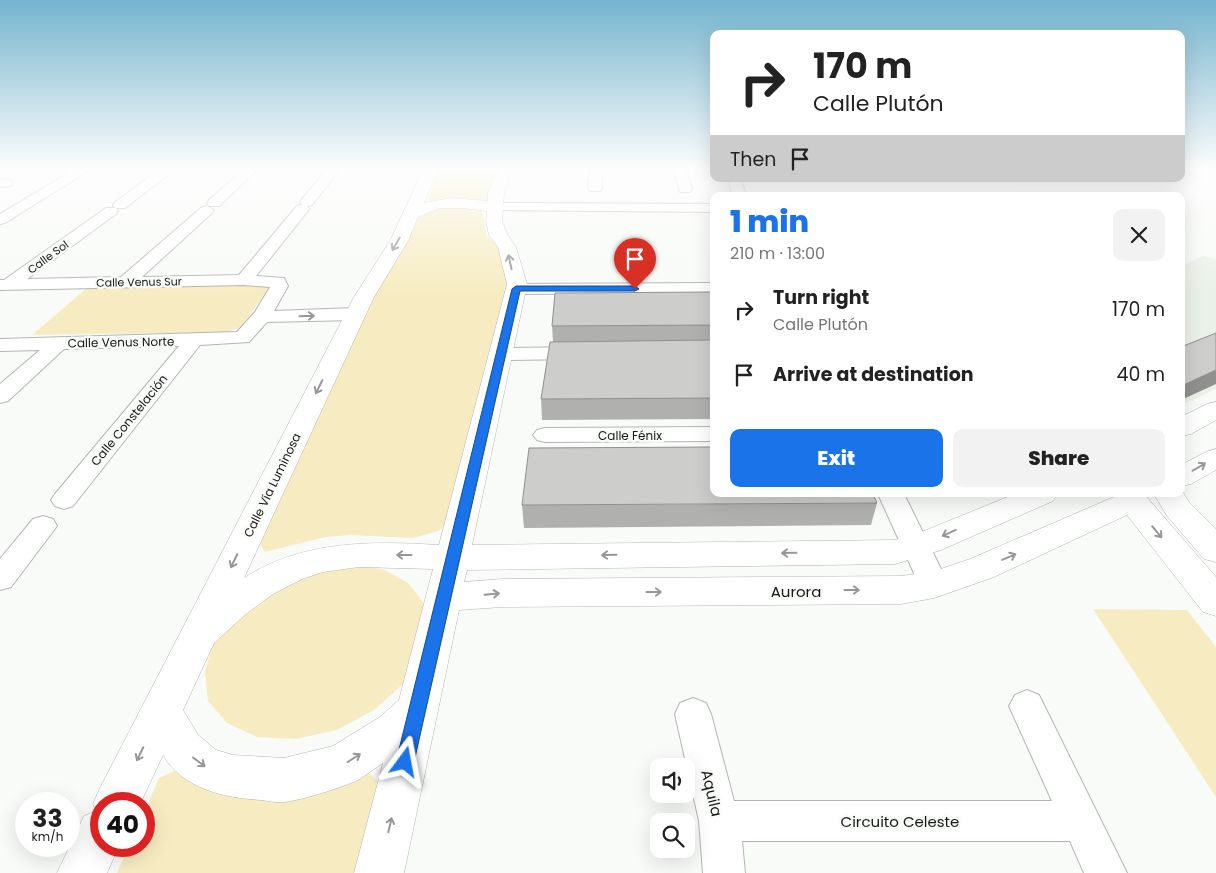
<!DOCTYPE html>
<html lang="en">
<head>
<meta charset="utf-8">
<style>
	:root { --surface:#fff; --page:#f2f2f2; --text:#222; --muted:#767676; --accent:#1a73e8 }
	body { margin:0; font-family:Poppins,sans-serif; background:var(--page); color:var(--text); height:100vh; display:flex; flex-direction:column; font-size:19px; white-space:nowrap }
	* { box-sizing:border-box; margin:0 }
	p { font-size:16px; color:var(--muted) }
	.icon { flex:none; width:28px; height:28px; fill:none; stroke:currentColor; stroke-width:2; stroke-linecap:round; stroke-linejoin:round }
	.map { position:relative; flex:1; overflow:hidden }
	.sheet { position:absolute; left:710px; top:192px; width:475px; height:305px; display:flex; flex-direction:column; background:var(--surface); border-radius:10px; box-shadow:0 5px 20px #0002 }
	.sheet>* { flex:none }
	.hud { position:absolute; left:710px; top:30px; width:475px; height:152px; border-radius:10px; box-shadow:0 5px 20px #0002; background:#fff; color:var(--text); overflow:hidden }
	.controls { position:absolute; left:650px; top:758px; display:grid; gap:10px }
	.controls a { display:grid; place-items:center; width:45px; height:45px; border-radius:10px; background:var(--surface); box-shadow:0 5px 20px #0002; font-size:25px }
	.speed { position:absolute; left:15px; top:792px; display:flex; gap:10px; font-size:25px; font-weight:700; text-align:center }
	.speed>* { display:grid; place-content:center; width:65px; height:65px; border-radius:50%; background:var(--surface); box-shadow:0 5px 20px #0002; line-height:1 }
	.speed small { font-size:12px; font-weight:400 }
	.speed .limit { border:8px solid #d22; background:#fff; color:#111 }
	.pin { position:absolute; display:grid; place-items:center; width:42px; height:42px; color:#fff; margin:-51px -21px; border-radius:50% 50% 50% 0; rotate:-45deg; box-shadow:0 0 5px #0007 }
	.pin .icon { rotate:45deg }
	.me { position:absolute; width:55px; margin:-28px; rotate:13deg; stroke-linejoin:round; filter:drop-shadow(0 0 4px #0008) }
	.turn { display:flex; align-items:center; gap:18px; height:105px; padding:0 20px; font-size:22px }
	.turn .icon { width:65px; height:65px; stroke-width:2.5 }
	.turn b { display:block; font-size:35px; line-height:42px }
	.then { display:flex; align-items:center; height:48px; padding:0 20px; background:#0003; gap:10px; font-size:19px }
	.round { display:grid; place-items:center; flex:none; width:52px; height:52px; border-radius:10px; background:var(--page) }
	.head { display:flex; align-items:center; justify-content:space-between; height:85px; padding:0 20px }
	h1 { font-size:30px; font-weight:800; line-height:38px; color:var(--accent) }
	.cta { display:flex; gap:10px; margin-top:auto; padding:10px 20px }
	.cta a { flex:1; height:58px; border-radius:10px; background:var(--accent); color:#fff; font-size:20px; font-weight:800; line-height:58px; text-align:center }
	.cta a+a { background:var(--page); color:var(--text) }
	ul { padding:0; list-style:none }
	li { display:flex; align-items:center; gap:15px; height:65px; padding:0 20px }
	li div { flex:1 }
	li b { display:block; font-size:19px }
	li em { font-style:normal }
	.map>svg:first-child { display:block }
	.built { fill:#eaf1e8 }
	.green { fill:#f7ecc1 }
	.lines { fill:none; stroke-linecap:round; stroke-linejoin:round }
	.street-casing { stroke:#b3b5b3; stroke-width:2 }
	.secondary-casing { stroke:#b3b5b3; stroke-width:1 }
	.street { fill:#fff; fill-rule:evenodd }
	.secondary { fill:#fff; fill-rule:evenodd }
	.wall { fill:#b0b1af }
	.shaded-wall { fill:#90908e }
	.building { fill:#cdcecb; stroke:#90908e }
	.oneway { stroke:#969796 }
	.route { fill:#1a73e8; stroke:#114b97 }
	.labels { text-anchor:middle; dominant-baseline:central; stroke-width:5; stroke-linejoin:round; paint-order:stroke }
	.far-street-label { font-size:11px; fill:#161716; stroke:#f9fbf8 }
	.street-label { font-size:12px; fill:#161716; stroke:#f9fbf8 }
	.near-street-label { font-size:15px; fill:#161716; stroke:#f9fbf8 }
</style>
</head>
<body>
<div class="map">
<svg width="1216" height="873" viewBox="0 0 1216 873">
	<rect width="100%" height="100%" fill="#f9fbf8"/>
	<path class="built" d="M 1203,256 L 1216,259 L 1216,389 L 1181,405 L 1181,266 Z"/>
	<g class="green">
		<path d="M 439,168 L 500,168 L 486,201 L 433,201 L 428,199 Z"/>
		<path d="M 436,206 L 476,208 L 482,211 L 487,236 L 504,251 L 509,284 L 456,518 L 438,531 L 413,538 L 351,535 L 325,537 L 265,552 L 258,541 L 364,313 L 405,245 L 421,213 Z"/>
		<path d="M 263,284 L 270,287 L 241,327 L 227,332 L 32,335 L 87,288 Z"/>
		<path d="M 357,564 L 385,570 L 408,583 L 423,602 L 427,627 L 421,655 L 403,684 L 374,710 L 337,730 L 296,739 L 257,737 L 227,723 L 208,701 L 205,672 L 213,643 L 233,615 L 292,576 Z"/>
		<path d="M 1093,609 L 1187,610 L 1216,647 L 1216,797 Z"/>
		<path d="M 179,769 L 365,770 L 385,788 L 363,873 L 117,873 L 129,846 L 144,846 L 144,813 L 159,778 Z"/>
	</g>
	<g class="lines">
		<g class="street-casing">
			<g id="street">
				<path d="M 77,168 L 93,168 L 5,223 L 0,224 L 0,214 Z"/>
				<path d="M 162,168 L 177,168 L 125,208 L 116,208 L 118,211 L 116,214 L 27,279 L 121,277 L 202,207 L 207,206 L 214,210 L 212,213 L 142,277 L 239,275 L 297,206 L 302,205 L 300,202 L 302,199 L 328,168 L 341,168 L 312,205 L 307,206 L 309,209 L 307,212 L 256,276 L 284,278 L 288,286 L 274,311 L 355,308 L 362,310 L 364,314 L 362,318 L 355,320 L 267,322 L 249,342 L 200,345 L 73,506 L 64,509 L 55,506 L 51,500 L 55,494 L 179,346 L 64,349 L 8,401 L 0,403 L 0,384 L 40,350 L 0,351 L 0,339 L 237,332 L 255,312 L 270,287 L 244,285 L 0,290 L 0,280 L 4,280 L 106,208 L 115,208 L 113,205 L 115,202 Z"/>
				<path d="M 245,168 L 259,168 L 219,206 L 209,206 L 207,203 L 209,200 Z"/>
				<path d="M 590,168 L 602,168 L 602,188 L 600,191 L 590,191 L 588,188 Z"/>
				<path d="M 673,168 L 685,168 L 692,189 L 690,192 L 680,192 Z"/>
				<path d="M 0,179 L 11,180 L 12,183 L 11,186 L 0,187 Z"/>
				<path d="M 728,179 L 740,179 L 747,196 L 733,196 Z"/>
				<path d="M 494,203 L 714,204 L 714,212 L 489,210 L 487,207 Z"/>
				<path d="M 714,283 L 714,293 L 516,294 L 510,293 L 507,289 L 510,285 L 516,284 Z"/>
				<path d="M 580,347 L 587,349 L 590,353 L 587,357 L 580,359 L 500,360 L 493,358 L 490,354 L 493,350 L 500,348 Z"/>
				<path d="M 714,427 L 714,441 L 545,442 L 537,440 L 533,435 L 537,430 L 545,428 Z"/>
				<path d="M 878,494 L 904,494 L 949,585 L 945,593 L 934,597 L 923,593 Z"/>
				<path d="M 43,516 L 53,519 L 57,526 L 11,587 L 0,590 L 0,559 L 33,519 Z"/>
				<path d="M 1027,690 L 1039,695 L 1127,873 L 1084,873 L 1070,841 L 742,841 L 745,873 L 703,873 L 699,821 L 675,714 L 680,703 L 693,698 L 706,703 L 711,714 L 734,801 L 1052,801 L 1009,706 L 1015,695 Z"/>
			</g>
		</g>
		<g class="secondary-casing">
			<g id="secondary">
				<path d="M 424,168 L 438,168 L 424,203 L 451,198 L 488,201 L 488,193 L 499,168 L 513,168 L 504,193 L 502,221 L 507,234 L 516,247 L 527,284 L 472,545 L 895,540 L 919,533 L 1015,494 L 1057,494 L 1053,501 L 941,550 L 895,564 L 467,570 L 464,582 L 502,579 L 901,576 L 932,572 L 970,559 L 1114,497 L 1112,494 L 1144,494 L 1216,577 L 1216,616 L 1203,612 L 1127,515 L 994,577 L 934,598 L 901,604 L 502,607 L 459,610 L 404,873 L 354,873 L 383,763 C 375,768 366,775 358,780 C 344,787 301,800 285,802 C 277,803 269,801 262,800 C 225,798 183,789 163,755 L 140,804 L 101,804 L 101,846 L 119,846 L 107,873 L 57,873 L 84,816 L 96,811 L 93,804 L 100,788 L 354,297 L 390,241 ZM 440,208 L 462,208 L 487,211 L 486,221 L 489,235 L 498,247 L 507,284 L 439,545 C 372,541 303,540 244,578 L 374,297 L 408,241 L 418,217 ZM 359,567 L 433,569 L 399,700 L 380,717 L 333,746 L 284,758 L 233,755 L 216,750 L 198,735 L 183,710 L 214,643 L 247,613 L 273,594 L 302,579 L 323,572 Z"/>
				<path d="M 1216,402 L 1216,420 L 1191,434 L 1181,436 L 1181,417 L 1207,404 Z"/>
				<path d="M 1216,449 L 1216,470 L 1191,484 L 1181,486 L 1181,465 L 1206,452 Z"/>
				<path d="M 1181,489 L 1189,502 L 1216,529 L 1216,562 L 1204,559 L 1167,516 L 1154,494 L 1181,494 Z"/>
			</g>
		</g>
		<use href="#street" class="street"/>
		<use href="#secondary" class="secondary"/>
	</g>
	<g class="wall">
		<path d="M 714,292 L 714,419 L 542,420 L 541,399 L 553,342 L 552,326 Z"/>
		<path d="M 877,503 L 871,525 L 524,528 L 522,505 Z"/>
	</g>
	<path class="shaded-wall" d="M 1216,370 L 1216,384 L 1181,400 L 1181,386 Z"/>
	<g class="building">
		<path d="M 714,292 L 714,325 L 552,326 L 555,293 Z"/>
		<path d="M 1216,333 L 1216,370 L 1181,386 L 1181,347 Z"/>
		<path d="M 714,340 L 714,398 L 541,399 L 550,342 Z"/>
		<path d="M 714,447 L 714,494 L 873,494 L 877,503 L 522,505 L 529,448 Z"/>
	</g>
	<defs><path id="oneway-shaft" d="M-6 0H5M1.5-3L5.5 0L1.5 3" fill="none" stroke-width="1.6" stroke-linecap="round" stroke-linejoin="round" transform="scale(1.25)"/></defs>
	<g class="oneway">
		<use href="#oneway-shaft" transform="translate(396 244) rotate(121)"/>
		<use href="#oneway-shaft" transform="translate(510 262) rotate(-102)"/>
		<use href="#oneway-shaft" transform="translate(307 316) rotate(-2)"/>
		<use href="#oneway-shaft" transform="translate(319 387) rotate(116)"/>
		<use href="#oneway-shaft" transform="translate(1199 467) rotate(-30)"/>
		<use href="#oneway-shaft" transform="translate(1157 532) rotate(50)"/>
		<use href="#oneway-shaft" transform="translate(949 533) rotate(156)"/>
		<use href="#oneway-shaft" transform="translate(789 553) rotate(179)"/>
		<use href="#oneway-shaft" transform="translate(404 555) rotate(180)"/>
		<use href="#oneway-shaft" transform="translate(609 555) rotate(179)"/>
		<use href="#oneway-shaft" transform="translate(1009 557) rotate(-23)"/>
		<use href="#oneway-shaft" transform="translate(234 561) rotate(116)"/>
		<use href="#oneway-shaft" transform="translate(852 590)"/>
		<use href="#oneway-shaft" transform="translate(654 592)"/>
		<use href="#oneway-shaft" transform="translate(492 594) rotate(-5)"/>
		<use href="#oneway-shaft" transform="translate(140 754) rotate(116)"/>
		<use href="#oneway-shaft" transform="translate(354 758) rotate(-32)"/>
		<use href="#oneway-shaft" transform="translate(199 762) rotate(37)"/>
		<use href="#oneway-shaft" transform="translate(390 825) rotate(-77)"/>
	</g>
	<linearGradient id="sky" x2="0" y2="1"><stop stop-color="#75b4ce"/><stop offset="0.58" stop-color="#fcfdfc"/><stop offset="1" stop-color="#fcfdfc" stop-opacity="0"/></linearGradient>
	<rect width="1216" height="291" fill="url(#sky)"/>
	<path class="route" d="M 516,286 L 635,286 L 639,289 L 635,291 L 520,291 L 414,762 L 411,768 L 405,771 L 398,768 L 396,762 L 512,289 Z"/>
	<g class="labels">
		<g class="far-street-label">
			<text transform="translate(48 257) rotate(-36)">Calle Sol</text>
			<text transform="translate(139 282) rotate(-1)">Calle Venus Sur</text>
		</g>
		<g class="street-label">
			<text transform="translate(121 342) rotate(-1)">Calle Venus Norte</text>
			<text transform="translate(129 420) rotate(-51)">Calle Constelación</text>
			<text x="630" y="435">Calle Fénix</text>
			<text transform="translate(272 485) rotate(-64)">Calle Vía Luminosa</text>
		</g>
		<g class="near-street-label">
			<text x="796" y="591">Aurora</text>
			<text transform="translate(712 793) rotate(77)">Aquila</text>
			<text x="900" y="821">Circuito Celeste</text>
		</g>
	</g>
</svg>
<div class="controls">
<a><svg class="icon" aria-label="sound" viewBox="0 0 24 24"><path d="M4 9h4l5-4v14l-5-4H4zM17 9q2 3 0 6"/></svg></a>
<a><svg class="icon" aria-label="search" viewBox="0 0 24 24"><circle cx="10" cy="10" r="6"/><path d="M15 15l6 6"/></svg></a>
</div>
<div class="speed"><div>33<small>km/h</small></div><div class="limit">40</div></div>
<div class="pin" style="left:635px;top:289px;background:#d93025"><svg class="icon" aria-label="arrive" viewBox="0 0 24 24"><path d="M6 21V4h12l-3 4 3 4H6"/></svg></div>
<svg class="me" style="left:405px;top:762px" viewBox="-20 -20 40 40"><path d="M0-17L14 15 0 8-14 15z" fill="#1a73e8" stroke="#fff" stroke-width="4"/></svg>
<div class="hud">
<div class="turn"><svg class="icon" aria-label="right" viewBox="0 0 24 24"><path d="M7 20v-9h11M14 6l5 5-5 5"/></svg><div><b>170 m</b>Calle Plutón</div></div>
<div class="then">Then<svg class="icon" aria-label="arrive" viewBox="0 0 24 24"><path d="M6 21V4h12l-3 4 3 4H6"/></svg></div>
</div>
<section class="sheet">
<div class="head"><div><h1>1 min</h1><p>210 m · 13:00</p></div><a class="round"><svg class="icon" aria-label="close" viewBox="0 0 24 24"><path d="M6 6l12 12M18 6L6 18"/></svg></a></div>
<ul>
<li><svg class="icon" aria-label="right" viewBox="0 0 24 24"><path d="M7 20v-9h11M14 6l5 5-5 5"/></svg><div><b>Turn right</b><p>Calle Plutón</p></div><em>170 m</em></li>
<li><svg class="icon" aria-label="arrive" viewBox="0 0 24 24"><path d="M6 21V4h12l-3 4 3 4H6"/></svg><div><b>Arrive at destination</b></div><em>40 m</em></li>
</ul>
<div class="cta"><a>Exit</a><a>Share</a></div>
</section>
</div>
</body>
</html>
